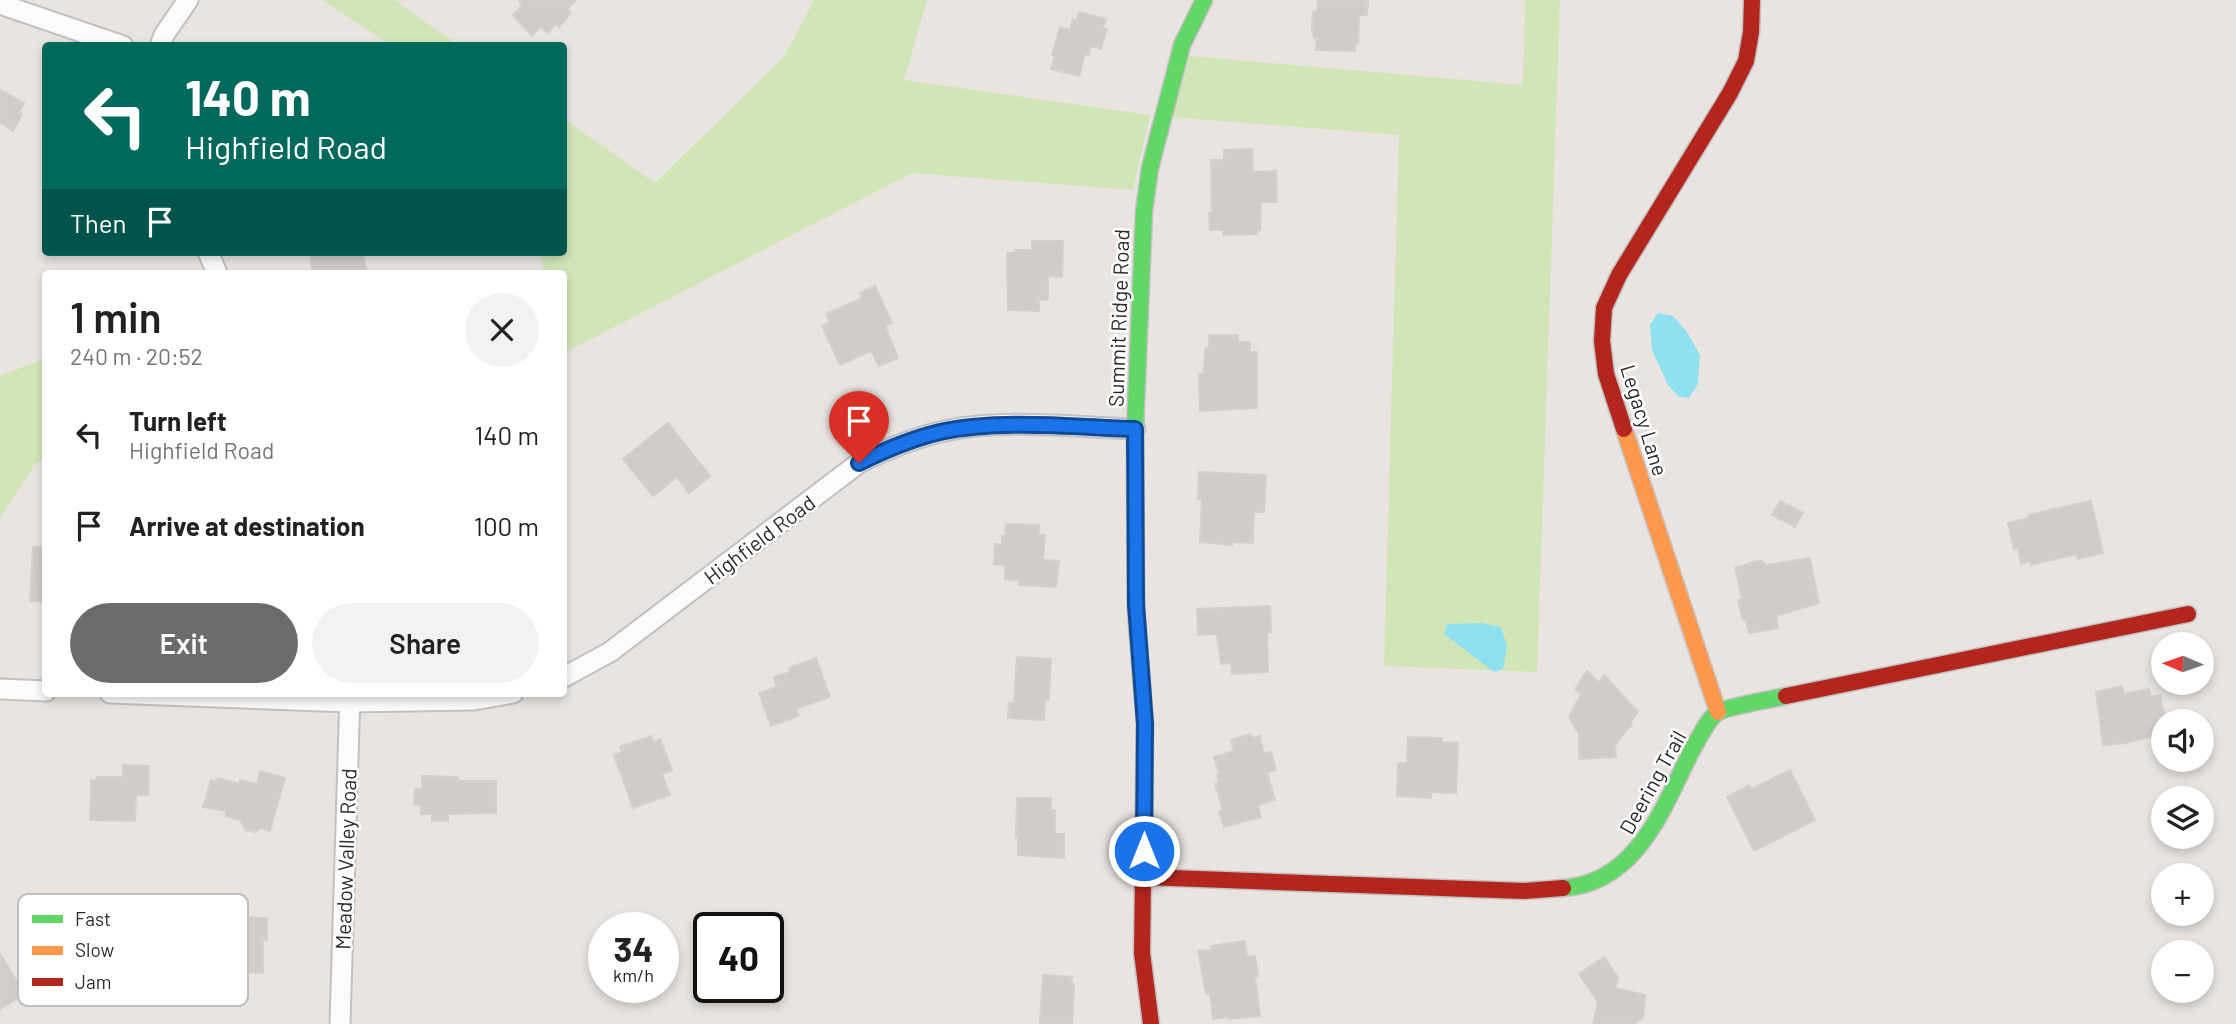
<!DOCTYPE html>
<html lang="en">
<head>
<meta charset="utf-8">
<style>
	:root { --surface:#fff; --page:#f2f2f2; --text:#222; --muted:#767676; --accent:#6e6c6a }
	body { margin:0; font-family:Barlow,sans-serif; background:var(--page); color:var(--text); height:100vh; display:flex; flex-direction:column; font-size:26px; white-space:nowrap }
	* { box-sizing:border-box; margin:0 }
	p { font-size:23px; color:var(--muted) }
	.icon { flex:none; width:38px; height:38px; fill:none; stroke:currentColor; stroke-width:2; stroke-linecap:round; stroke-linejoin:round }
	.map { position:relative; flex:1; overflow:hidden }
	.panel { position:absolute; left:42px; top:270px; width:525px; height:427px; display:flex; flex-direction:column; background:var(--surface); border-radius:7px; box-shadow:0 4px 10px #0003 }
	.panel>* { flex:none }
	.top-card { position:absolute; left:42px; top:42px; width:525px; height:214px; border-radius:7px; box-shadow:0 4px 10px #0003; background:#00695c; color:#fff; overflow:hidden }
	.needle { width:46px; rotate:272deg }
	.buttons { position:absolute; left:2151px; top:632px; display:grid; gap:14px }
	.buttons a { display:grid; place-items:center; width:63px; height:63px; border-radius:50%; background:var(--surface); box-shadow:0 4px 10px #0003; font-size:35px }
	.speed { position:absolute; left:588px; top:912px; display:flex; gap:14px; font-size:35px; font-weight:700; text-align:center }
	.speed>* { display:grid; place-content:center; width:91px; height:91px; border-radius:50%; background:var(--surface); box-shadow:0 4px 10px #0003; line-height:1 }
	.speed small { font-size:18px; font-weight:400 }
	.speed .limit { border:4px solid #111; border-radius:10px; background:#fff; color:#111 }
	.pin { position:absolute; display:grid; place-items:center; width:60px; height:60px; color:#fff; margin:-72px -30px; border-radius:50% 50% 50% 0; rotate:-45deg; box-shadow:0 0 7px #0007 }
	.pin .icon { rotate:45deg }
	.me { position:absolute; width:77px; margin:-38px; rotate:0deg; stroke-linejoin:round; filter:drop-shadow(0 0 5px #0008) }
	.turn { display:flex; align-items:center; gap:24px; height:147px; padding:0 28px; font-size:32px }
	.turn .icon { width:91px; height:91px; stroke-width:2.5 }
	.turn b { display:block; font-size:49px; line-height:60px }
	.then { display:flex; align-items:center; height:66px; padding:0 28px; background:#0003; gap:14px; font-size:26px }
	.round { display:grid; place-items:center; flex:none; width:74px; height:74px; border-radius:37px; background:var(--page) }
	.summary { display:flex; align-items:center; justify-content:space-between; height:119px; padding:0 28px }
	h1 { font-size:42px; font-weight:600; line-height:52px }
	.primary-button { display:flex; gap:14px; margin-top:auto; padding:14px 28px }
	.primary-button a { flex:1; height:80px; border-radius:42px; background:var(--accent); color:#fff; font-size:28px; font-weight:600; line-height:80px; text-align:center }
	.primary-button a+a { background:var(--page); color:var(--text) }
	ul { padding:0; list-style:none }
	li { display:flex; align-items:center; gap:21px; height:91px; padding:0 28px }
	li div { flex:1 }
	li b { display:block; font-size:26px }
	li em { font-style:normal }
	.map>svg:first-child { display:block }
	.green { fill:#d0e6b7 }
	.water { fill:#8fe1ef }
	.building { fill:#d0cdc9; stroke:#d4d0cc; stroke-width:2 }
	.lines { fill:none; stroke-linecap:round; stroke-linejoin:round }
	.street-casing { stroke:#c2c1c2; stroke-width:23 }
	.fast-casing { stroke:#c2c1c2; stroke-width:19 }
	.slow-casing { stroke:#c2c1c2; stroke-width:19 }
	.jam-casing { stroke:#c2c1c2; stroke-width:19 }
	.street { stroke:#fcfbfa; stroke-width:19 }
	.fast { stroke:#63d668; stroke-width:16 }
	.slow { stroke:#ff974d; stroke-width:16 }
	.jam { stroke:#b3261e; stroke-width:16 }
	.route-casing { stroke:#114b97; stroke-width:18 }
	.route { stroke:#1a73e8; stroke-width:12 }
	.labels { text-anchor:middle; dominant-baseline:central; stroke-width:5; stroke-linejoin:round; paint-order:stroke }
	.street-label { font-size:21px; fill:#2b2b2b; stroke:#fff }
	.key { fill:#fff; stroke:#bfbfbf; stroke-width:2 }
	.key-label { font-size:19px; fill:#2b2b2b }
</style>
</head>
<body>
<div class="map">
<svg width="2236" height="1024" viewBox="0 0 2236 1024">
	<rect width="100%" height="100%" fill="#e9e4e0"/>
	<g class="green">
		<path d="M 322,0 L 394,0 L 458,45 L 391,45 Z"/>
		<path d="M 814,0 L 927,0 L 904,80 L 1150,115 L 1133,190 L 912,173 L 564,353 L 564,273 L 545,273 L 539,252 L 564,252 L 564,119 L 655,183 L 784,57 Z"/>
		<path d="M 1525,0 L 1560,0 L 1537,672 L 1384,666 L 1399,135 L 1170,117 L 1189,56 L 1523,85 Z"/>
		<path d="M 45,358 L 45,459 L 36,463 L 0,518 L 0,376 Z"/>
	</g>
	<g class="water">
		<path d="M 1658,313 L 1673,316 L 1687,332 L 1700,355 L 1698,384 L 1689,398 L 1679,397 L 1668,385 L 1652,350 L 1650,325 Z"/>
		<path d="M 1482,623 L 1501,627 L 1507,646 L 1503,669 L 1494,672 L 1444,634 L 1447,624 Z"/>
	</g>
	<g class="building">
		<path d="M 519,0 L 576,0 L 568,8 L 571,13 L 559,27 L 555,24 L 548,33 L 540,27 L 532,36 L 513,15 L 522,6 Z"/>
		<path d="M 1318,0 L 1368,0 L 1367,15 L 1359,15 L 1358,43 L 1355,43 L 1355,51 L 1316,50 L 1317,38 L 1314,38 L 1312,28 L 1313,12 L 1317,12 Z"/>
		<path d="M 1079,12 L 1106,19 L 1103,28 L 1107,29 L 1101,49 L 1091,46 L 1089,55 L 1085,54 L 1079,76 L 1051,69 L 1055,56 L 1052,55 L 1060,27 L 1070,30 L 1073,19 L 1076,21 Z"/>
		<path d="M 0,90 L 24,103 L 19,112 L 22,114 L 13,131 L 0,122 Z"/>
		<path d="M 1252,149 L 1253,172 L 1276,171 L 1277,202 L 1261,202 L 1260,230 L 1257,230 L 1257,234 L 1223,235 L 1223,230 L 1210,230 L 1209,213 L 1212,213 L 1211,160 L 1224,160 L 1224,150 Z"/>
		<path d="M 1032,241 L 1063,241 L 1062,277 L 1048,276 L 1048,300 L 1039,300 L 1039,311 L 1008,310 L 1007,253 L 1015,253 L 1015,250 L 1032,250 Z"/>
		<path d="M 310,252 L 363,254 L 367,273 L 334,273 L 334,270 L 313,273 Z"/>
		<path d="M 875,286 L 892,323 L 885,326 L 898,358 L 879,366 L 871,351 L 840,365 L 822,326 L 830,322 L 826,314 L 862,298 L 860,293 Z"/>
		<path d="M 1209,335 L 1238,335 L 1238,342 L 1250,342 L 1250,352 L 1257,352 L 1257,408 L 1200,411 L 1199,374 L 1204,374 L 1205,349 L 1209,347 Z"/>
		<path d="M 668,423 L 710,476 L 689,493 L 677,477 L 653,496 L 623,459 Z"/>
		<path d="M 1199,472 L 1266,475 L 1264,512 L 1254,512 L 1253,543 L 1232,542 L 1232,545 L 1200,542 L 1202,499 L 1198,499 Z"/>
		<path d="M 1780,501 L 1803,513 L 1795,527 L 1772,515 Z"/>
		<path d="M 2091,501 L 2103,553 L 2078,559 L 2077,554 L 2031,565 L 2031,561 L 2021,564 L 2018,548 L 2014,549 L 2008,523 L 2029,518 L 2028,515 Z"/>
		<path d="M 1006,524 L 1039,525 L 1039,535 L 1045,535 L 1043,560 L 1059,561 L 1056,587 L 1019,585 L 1019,580 L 1005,579 L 1005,565 L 994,564 L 995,544 L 1002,545 L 1002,536 L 1005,537 Z"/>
		<path d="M 33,547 L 46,547 L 46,602 L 30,601 Z"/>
		<path d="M 1810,558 L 1819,603 L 1776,616 L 1778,628 L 1749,633 L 1746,620 L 1743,620 L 1738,600 L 1742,599 L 1735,568 L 1760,560 L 1767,565 Z"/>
		<path d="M 1270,606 L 1271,632 L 1267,632 L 1268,672 L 1232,674 L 1231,663 L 1221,664 L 1217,634 L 1198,635 L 1197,609 Z"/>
		<path d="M 1017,657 L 1051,659 L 1049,700 L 1045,700 L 1044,720 L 1008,718 L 1009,703 L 1014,703 Z"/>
		<path d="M 816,658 L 830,697 L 796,709 L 799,716 L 771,726 L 759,693 L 777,687 L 774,677 L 790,672 L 789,668 Z"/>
		<path d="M 1587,671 L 1599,683 L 1604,675 L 1638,712 L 1631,721 L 1632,724 L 1615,745 L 1616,757 L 1579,759 L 1579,734 L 1569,717 L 1581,694 L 1575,689 Z"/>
		<path d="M 2122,686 L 2124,694 L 2149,689 L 2151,697 L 2160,695 L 2164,713 L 2162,713 L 2163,733 L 2127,743 L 2103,745 L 2096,692 Z"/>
		<path d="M 1250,734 L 1252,738 L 1260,736 L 1264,754 L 1271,752 L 1276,770 L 1267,772 L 1275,800 L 1258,805 L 1261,817 L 1224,827 L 1219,812 L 1223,810 L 1215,784 L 1219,782 L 1217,774 L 1219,773 L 1214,757 L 1234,751 L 1231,740 Z"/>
		<path d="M 651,736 L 653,742 L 660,739 L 672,770 L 662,774 L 670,795 L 633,808 L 614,755 L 622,752 L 620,747 Z"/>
		<path d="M 1408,737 L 1442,738 L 1442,742 L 1458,743 L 1456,793 L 1431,792 L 1431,798 L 1397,796 L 1398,763 L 1407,763 Z"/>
		<path d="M 123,765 L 149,766 L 148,795 L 136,795 L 135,821 L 90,820 L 91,780 L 97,781 L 97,777 L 123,777 Z"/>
		<path d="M 1790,770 L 1815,820 L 1754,851 L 1727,797 L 1749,785 L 1751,789 Z"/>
		<path d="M 260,771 L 285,778 L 270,831 L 261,828 L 255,832 L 246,830 L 240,820 L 226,816 L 226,811 L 203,807 L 211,780 L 217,782 L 218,778 L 239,784 L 240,780 L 257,784 Z"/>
		<path d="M 422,776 L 458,777 L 458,781 L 496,781 L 496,813 L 448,814 L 448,821 L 432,821 L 432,814 L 421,814 L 421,805 L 414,805 L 415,789 L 422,789 Z"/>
		<path d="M 1017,798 L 1051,798 L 1051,810 L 1055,810 L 1055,834 L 1064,834 L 1064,858 L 1018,855 L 1018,837 L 1016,837 Z"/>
		<path d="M 229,917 L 267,918 L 267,940 L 263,940 L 263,973 L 228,972 Z"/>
		<path d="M 1245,941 L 1247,957 L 1255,956 L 1258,976 L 1255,977 L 1260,1016 L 1229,1019 L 1228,1017 L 1213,1019 L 1210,994 L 1206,994 L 1198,951 L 1212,950 L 1211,946 Z"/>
		<path d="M 0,954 L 25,994 L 0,1009 Z"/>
		<path d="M 1604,957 L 1618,978 L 1615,988 L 1645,995 L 1643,1018 L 1634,1024 L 1593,1024 L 1598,1002 L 1579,974 Z"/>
		<path d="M 1043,975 L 1072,977 L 1071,984 L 1074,984 L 1072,1024 L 1040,1024 Z"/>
	</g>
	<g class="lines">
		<g class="street-casing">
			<g id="street">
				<path d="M 0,4 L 123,46"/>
				<path d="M 160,46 L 164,35 L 188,0"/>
				<path d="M 208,252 L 217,273"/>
				<path d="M 564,677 L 610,652 L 859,463 C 885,450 911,439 940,432 C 1000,418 1073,427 1135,429"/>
				<path d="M 0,689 L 46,691"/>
				<path d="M 110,693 L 349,702 L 474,700 L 513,693"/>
				<path d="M 340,1024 L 350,693"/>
			</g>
		</g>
		<g class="fast-casing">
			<g id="fast">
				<path d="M 1136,610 L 1135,429 L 1144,211 L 1150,168 L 1182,45 L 1204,0"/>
				<path d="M 1563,888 C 1637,883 1663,808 1691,752 C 1697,742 1708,718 1718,712 C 1726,707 1773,699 1786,696"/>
			</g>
		</g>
		<g class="slow-casing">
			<path id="slow" d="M 1624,429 L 1718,712"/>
		</g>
		<g class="jam-casing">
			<g id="jam">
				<path d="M 1624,429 L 1606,374 L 1602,341 L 1604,308 L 1619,275 L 1730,93 L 1746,61 L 1751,32 L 1752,0"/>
				<path d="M 1136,610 L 1145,724 L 1142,953 L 1151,1024"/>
				<path d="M 1786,696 L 2188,614"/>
				<path d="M 1144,877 L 1524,891 L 1563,888"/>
			</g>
		</g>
		<use href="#street" class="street"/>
		<use href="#fast" class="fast"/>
		<use href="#slow" class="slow"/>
		<use href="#jam" class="jam"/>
	</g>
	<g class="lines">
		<g class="route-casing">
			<path id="route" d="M 859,463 C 885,450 911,439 940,432 C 1000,419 1073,427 1135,429 L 1136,604 L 1145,724 L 1144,851"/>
		</g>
		<use href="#route" class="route"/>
	</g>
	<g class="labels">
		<g class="street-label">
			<text transform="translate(1118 318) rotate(-88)">Summit Ridge Road</text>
			<text transform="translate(1645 420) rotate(73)">Legacy Lane</text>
			<text transform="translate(759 539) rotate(-37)">Highfield Road</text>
			<text transform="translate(1652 782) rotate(-61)">Deering Trail</text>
			<text transform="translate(345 859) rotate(-88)">Meadow Valley Road</text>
		</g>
	</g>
	<rect x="18" y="894" width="230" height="112" rx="10" class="key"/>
	<rect x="32" y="915" width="31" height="8" fill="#63d668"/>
	<rect x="32" y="946" width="31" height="9" fill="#ff974d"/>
	<rect x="32" y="978" width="31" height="8" fill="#b3261e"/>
	<g class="key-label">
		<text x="75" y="926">Fast</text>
		<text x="75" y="957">Slow</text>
		<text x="75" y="989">Jam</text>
	</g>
</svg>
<div class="buttons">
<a><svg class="needle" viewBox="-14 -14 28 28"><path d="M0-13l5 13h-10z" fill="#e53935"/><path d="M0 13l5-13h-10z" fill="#767676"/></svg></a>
<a><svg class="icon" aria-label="sound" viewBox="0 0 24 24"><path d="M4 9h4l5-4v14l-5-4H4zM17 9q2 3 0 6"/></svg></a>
<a><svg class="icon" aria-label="layers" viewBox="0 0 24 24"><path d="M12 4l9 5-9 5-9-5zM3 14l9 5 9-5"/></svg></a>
<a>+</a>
<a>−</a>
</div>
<div class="speed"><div>34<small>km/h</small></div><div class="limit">40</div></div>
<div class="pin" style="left:859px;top:463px;background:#d93025"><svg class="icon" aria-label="arrive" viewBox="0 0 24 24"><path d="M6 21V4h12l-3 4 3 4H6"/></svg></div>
<svg class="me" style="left:1144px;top:851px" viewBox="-20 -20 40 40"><circle r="17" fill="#1a73e8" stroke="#fff" stroke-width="3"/><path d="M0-11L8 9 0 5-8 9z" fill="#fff"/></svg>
<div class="top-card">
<div class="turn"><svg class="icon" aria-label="left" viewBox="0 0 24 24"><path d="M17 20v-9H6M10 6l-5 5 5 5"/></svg><div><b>140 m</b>Highfield Road</div></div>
<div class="then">Then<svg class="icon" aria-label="arrive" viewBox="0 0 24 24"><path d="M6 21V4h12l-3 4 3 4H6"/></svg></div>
</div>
<section class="panel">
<div class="summary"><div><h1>1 min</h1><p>240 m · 20:52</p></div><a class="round"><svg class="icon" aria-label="close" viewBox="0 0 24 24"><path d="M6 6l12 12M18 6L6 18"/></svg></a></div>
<ul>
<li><svg class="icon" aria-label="left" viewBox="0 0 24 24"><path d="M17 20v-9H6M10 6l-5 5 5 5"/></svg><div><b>Turn left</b><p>Highfield Road</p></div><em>140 m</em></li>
<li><svg class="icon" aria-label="arrive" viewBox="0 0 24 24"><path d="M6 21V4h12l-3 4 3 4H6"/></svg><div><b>Arrive at destination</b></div><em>100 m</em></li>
</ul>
<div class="primary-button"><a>Exit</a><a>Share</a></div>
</section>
</div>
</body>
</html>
